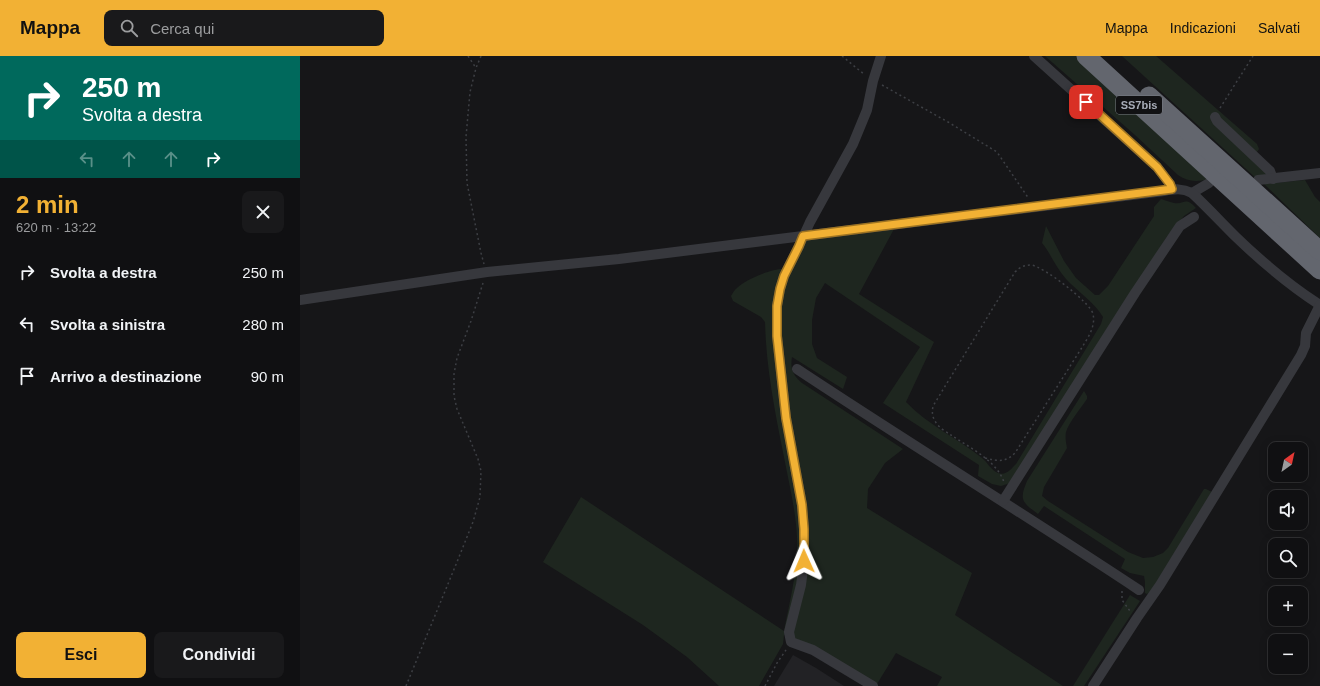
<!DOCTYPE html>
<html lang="it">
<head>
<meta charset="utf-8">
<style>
	:root { --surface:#101012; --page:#19191b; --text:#f1f3f6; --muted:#9c9d9f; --line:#303032; --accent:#f2b134 }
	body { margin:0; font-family:Helvetica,sans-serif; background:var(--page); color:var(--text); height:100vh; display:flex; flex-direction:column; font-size:15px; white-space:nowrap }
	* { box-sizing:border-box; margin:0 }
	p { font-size:13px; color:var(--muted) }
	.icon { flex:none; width:22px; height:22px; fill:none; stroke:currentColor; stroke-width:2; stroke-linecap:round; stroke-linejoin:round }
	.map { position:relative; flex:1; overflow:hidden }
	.panel { display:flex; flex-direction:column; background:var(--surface); width:300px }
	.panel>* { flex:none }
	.guide { background:#00695c; color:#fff; overflow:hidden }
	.needle { width:26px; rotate:33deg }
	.fabs { position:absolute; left:968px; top:386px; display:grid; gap:8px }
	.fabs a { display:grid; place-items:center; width:40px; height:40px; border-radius:8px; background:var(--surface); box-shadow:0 2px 10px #0003,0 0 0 1px var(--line); font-size:20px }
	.pin { position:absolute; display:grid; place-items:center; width:34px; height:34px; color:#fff; margin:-17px; border-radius:8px; box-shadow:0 2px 6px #0006 }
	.me { position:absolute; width:44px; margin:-22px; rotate:359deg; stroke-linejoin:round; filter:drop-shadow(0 0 3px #0008) }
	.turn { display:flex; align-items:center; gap:14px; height:84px; padding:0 16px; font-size:18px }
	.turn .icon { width:52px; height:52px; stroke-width:2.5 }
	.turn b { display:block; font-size:28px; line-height:34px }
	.lanes { display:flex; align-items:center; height:38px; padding:0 16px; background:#0003; justify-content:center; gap:20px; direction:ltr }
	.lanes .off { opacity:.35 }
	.round { display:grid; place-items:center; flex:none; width:42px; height:42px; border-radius:8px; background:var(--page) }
	.overview { display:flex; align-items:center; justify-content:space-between; height:68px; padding:0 16px }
	h1 { font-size:24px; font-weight:800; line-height:30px; color:var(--accent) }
	.action { display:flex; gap:8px; margin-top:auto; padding:8px 16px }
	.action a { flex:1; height:46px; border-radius:8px; background:var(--accent); color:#111; font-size:16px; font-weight:800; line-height:46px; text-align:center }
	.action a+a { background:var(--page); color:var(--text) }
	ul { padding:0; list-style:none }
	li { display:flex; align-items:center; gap:12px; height:52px; padding:0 16px }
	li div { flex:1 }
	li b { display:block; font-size:15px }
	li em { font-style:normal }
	header { display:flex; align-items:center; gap:24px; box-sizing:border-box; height:56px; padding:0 20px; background:var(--accent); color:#111 }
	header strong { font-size:19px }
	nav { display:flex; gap:22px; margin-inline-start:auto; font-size:14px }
	.search { width:280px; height:36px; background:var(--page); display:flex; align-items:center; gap:10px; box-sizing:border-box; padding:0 14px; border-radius:8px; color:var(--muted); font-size:15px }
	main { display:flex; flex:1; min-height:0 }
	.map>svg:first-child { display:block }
	.built { fill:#222225 }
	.green { fill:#1e261f }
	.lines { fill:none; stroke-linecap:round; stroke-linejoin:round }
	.path { stroke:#3d3f44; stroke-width:1.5; stroke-dasharray:2 3; stroke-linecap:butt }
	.street { stroke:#37383d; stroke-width:10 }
	.highway { stroke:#63666e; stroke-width:19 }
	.route-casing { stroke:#9d7322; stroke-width:10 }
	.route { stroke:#f2b134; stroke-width:7 }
	.labels { text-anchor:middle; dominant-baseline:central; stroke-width:4; stroke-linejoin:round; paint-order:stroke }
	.shield { fill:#111113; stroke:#7b7e86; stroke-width:1 }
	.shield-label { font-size:11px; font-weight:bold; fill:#a8adb8 }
</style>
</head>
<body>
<header>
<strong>Mappa</strong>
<div class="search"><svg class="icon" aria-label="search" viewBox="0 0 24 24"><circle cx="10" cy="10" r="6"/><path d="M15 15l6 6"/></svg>Cerca qui</div>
<nav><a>Mappa</a><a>Indicazioni</a><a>Salvati</a></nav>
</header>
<main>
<section class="panel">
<div class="guide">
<div class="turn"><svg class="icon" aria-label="right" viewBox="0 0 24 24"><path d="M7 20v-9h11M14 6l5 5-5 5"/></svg><div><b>250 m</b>Svolta a destra</div></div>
<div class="lanes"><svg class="icon off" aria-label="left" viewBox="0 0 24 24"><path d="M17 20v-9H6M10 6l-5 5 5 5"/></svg><svg class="icon off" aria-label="ahead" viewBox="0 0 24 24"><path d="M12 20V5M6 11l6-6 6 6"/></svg><svg class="icon off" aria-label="ahead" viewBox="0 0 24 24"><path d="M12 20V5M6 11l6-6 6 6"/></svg><svg class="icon" aria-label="right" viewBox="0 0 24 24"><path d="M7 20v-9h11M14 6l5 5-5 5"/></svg></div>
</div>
<div class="overview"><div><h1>2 min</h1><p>620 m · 13:22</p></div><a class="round"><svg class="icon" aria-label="close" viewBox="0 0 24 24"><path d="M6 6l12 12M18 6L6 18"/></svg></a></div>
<ul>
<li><svg class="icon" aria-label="right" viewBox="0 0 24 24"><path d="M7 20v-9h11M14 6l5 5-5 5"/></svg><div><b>Svolta a destra</b></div><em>250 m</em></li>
<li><svg class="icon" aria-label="left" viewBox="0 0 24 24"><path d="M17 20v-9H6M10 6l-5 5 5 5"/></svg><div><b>Svolta a sinistra</b></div><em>280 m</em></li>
<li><svg class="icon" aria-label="arrive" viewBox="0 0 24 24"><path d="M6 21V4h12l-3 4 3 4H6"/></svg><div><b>Arrivo a destinazione</b></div><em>90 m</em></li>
</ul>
<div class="action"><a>Esci</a><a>Condividi</a></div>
</section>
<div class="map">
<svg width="1020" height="630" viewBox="0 0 1020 630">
	<rect width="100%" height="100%" fill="#161618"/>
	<path class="built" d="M 493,599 L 516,612 L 544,630 L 474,630 Z"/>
	<g class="green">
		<path d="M 745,0 L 777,0 L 909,123 C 897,126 888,126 878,119 L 835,79 Z"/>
		<path d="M 822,0 L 856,0 L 957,88 L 959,93 L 957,96 L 967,118 L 957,123 Z"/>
		<path d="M 1005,124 L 1015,141 L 1020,146 L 1020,182 L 964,128 Z"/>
		<path d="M 861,143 C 865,144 869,146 874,147 C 885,149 885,140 896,152 L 884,160 L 866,182 L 734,392 L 710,427 L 701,430 L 692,428 L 678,420 L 679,409 L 583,347 L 620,291 L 525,227 L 516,242 L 512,264 L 512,288 L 517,302 L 547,321 L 543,333 L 492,301 C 490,313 493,319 502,327 L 603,393 L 585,407 L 568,433 L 567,452 L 672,517 L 655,559 L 763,630 L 637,630 L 642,621 L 596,597 L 577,628 L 497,584 L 484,579 L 483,588 L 459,630 L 419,630 L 387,601 L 343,569 L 243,506 L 281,441 L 484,575 C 490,544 498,514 497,482 C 496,455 489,428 484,401 C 475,357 466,311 465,266 L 461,261 L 433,245 L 431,240 C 433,237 434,234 437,232 C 446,223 471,213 483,213 L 498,185 L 594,173 L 559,238 L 634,286 L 606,346 C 628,369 657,382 682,402 C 687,406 691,414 698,417 C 706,420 711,413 716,408 L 801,268 L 803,261 C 794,246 778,236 766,223 C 756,212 751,198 742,187 L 746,170 L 764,205 L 776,222 L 795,239 L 799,239 L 808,230 L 854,160 L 854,151 Z"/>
		<path d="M 784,335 L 787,340 L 787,343 C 781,352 769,366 766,376 C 765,381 766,387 767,392 L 744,431 L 742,440 L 748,445 L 828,496 L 843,502 L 853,501 L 863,497 L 868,492 L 904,433 L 906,433 L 912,436 L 851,535 L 847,538 L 845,537 L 845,526 L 844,520 L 830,517 L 821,512 L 825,503 L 744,450 L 738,458 C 722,446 719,444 727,425 Z"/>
		<path d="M 830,539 L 840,545 L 784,630 L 773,630 Z"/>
	</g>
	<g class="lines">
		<g class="path">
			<path d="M 168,0 L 176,12"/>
			<path d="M 181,0 L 176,12 L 170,36 L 166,81 L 167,127 L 181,197 L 184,208"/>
			<path d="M 542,0 L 565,19"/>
			<path d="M 582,29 L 648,66 L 697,96 L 729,143"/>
			<path d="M 920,52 L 953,0"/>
			<path d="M 685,402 C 698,405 705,407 715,397 L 781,293 C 787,283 796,271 793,258 C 791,247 743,210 731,209 C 724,209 720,211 715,216 L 633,350 C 632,356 632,360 635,365 C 638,371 646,376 651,379 C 670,392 696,404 704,426"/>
			<path d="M 822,535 L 822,544 L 830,555"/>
			<path d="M 106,630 L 157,506 L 173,466 L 180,441 L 181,415 L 178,403 L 157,353 L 154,340 L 154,318 L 157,302 L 171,265 L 183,227"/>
			<path d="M 465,630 L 477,607 L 486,594"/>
		</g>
		<g class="street">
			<path d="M 734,0 L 857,111 L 870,128 L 872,133"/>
			<path d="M 915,61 L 917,65 L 970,115 L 973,123"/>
			<path d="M 958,124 L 1020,117"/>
			<path d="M 892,137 L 909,127"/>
			<path d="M 0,244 L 187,216 L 319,203 L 864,135 C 875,133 882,132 892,137 C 907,151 921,166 936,181 C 962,206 989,229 1020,249"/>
			<path d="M 497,313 C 610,388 726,459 839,534"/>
			<path d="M 703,445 L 835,237 L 880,170 L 894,161"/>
			<path d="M 573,630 L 513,594 L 491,586 L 489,576 L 501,529 L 504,505 L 504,473 L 502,449 L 486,362 L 477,280 L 477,250 L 480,233 L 484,220 L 499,190 L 510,166 L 553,88 L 567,54 L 573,25 L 581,0"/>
			<path d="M 793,630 L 837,562 L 860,529 L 1001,299 L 1005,290 L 1006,277 L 1020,249"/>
		</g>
		<g class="highway">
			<path d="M 786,0 L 1020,214"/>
			<path d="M 849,40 L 1020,195"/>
		</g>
	</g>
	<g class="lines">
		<g class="route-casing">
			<path id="route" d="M 504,505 L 504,473 L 502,449 L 486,362 L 477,280 L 477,250 L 480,233 L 484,220 L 499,190 L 503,180 L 872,133 L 870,128 L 857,111 L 786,46"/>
		</g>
		<use href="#route" class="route"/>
	</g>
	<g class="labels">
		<rect class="shield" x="816" y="40" width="46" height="18" rx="3"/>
		<g class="shield-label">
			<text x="839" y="49">SS7bis</text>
		</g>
	</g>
</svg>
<div class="fabs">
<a><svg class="needle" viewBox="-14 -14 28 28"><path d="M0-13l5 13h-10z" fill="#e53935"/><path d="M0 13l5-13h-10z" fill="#9c9d9f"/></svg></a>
<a><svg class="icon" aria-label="sound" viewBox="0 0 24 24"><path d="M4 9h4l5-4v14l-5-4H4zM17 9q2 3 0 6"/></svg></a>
<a><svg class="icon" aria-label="search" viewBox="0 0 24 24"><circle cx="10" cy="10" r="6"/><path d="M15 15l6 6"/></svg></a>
<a>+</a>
<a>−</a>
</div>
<div class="pin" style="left:786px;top:46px;background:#d93025"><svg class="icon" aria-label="arrive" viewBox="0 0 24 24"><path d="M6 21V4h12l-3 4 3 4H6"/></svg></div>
<svg class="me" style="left:504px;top:505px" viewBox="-20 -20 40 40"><path d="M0-17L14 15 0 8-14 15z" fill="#f2b134" stroke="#fff" stroke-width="4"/></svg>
</div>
</main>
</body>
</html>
